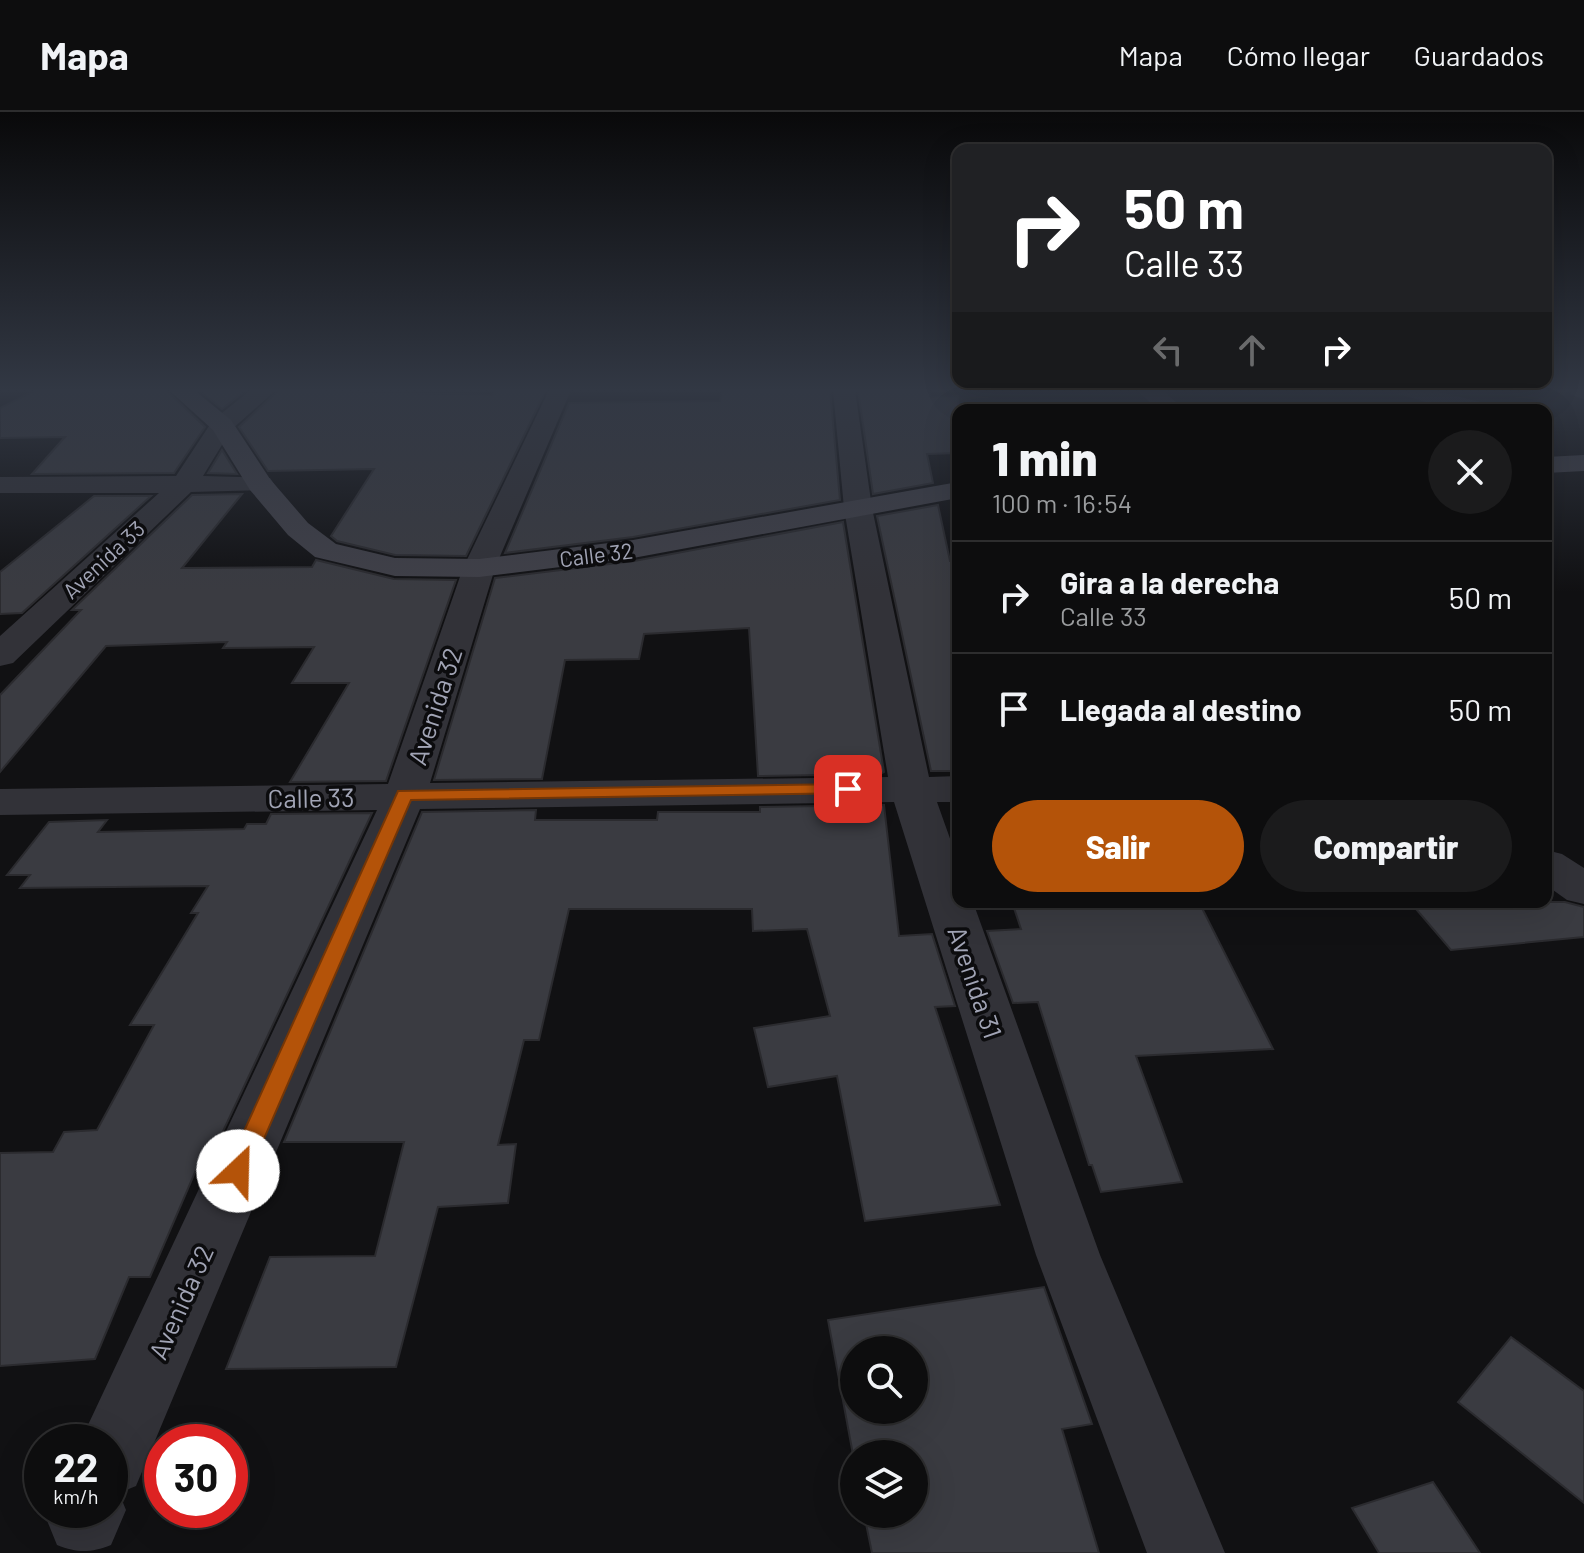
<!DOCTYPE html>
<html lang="es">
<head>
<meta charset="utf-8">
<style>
	:root { --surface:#0d0d0e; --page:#1b1b1c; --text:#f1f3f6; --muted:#9a9c9e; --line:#2d2d2e; --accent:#b45309 }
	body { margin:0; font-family:Barlow,sans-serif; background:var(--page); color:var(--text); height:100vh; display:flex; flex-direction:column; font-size:30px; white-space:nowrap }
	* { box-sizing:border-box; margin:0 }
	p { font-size:26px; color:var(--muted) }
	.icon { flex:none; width:44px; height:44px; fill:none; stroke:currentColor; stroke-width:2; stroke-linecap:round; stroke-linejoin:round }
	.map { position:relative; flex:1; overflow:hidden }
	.details { position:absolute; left:952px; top:292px; width:600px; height:504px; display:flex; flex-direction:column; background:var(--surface); border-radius:16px; box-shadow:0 8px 32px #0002,0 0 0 2px var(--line) }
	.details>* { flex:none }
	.banner { position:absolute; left:952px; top:32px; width:600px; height:244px; border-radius:16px; box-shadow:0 8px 32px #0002,0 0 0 2px var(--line); background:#202124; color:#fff; overflow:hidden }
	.fabs { position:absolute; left:840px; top:1224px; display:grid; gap:16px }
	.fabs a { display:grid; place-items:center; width:88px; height:88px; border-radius:50%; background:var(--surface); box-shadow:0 8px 32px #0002,0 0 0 2px var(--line); font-size:40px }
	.speed { position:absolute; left:24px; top:1312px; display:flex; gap:16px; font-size:40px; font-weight:700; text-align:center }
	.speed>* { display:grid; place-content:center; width:104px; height:104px; border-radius:50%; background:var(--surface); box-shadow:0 8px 32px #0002,0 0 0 2px var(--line); line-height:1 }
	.speed small { font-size:20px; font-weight:400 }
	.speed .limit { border:12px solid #d22; background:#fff; color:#111 }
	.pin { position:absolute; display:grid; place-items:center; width:68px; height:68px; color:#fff; margin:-34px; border-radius:16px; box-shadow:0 4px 12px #0006 }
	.me { position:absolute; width:88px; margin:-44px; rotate:24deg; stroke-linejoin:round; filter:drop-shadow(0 0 6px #0008) }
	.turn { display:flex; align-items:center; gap:28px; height:168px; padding:0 40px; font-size:36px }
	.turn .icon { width:104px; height:104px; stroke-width:2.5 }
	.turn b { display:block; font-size:56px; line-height:68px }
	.lanes { display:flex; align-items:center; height:76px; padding:0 40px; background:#0003; justify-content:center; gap:40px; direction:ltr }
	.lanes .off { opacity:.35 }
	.round { display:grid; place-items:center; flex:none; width:84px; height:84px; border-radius:42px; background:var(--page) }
	.headline { display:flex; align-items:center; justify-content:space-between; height:136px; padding:0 40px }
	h1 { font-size:48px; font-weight:800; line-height:60px }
	.cta { display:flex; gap:16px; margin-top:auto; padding:16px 40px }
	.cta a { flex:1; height:92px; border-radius:48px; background:var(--accent); color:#fff; font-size:32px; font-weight:800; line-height:92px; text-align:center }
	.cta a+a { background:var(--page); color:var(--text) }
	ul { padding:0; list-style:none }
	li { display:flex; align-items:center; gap:24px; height:112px; padding:0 40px; border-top:2px solid var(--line) }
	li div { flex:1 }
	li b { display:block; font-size:30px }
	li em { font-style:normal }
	header { display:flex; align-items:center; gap:48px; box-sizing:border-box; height:112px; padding:0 40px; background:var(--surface); border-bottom:2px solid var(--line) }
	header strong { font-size:38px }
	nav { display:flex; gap:44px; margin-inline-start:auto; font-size:28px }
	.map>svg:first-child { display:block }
	.water { fill:#272d37 }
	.building { fill:#3a3b41; stroke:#2b2b2f; stroke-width:2; fill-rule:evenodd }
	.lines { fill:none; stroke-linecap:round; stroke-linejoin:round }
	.street { fill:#323238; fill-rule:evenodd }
	.secondary { fill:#404048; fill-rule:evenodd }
	.route { fill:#b45309; stroke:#753606; stroke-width:2 }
	.labels { text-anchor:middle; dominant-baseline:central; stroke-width:7; stroke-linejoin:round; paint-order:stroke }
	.far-street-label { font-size:22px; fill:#a1a4b5; stroke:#0c0c0e }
	.street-label { font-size:26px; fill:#a1a4b5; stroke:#0c0c0e }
</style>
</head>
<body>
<header>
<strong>Mapa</strong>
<nav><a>Mapa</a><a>Cómo llegar</a><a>Guardados</a></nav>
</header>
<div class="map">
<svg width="1584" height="1441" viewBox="0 0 1584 1441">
	<rect width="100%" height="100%" fill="#111113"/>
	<path class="water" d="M 1407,278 L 1432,278 L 1496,294 C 1468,308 1427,289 1398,282 Z"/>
	<g class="building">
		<path d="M 36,278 L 166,278 L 205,315 L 174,361 L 32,362 L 65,325 L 0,326 L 0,296 Z"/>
		<path d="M 199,278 L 246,278 L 222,297 Z"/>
		<path d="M 279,278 L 492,283 L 495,278 L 546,278 L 466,444 L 395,443 L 337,429 L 331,424 L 374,357 L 268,359 L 239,315 Z"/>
		<path d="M 722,278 L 830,278 L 840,388 L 633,425 L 505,441 L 569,291 L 720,289 Z"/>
		<path d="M 858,278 L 928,278 L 931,285 L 958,284 L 958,341 L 927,342 L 933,371 L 873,382 Z"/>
		<path d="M 222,338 L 237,362 L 208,361 Z"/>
		<path d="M 242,382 L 182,456 L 312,455 L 316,448 L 394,467 L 456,468 L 386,669 L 290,670 L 349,571 L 292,571 L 314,535 L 223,536 L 227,530 L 106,534 L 0,660 L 0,583 L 81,498 L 72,498 L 192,383 Z"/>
		<path d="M 94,384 L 151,384 L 22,501 L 0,502 L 0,460 Z"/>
		<path d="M 938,393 L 950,449 L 958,448 L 958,659 L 931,659 L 877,404 Z"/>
		<path d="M 843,410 L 884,660 L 880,662 L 758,664 L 749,516 L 644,522 L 639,547 L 565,548 L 542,667 L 434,668 L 495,466 L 634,449 Z"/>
		<path d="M 884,693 L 899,824 L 932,822 L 955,894 L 935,895 L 1000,1093 L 865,1109 L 837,964 L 768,975 L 754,916 L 830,904 L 807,817 L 753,819 L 752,797 L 569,797 L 539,928 L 524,928 L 498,1033 L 516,1032 L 508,1091 L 438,1095 L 396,1255 L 226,1257 L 270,1145 L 375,1144 L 404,1030 L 284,1030 L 422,700 L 536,698 L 535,708 L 657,708 L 658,700 L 760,700 L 760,695 Z"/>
		<path d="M 372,701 L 218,1030 L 208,1030 L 150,1165 L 129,1165 L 95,1247 L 0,1254 L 0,1041 L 53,1040 L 64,1020 L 97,1018 L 154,913 L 130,913 L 198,801 L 191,801 L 208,774 L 20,776 L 30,763 L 7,763 L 49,710 L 107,708 L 98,720 L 244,717 L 247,712 L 266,712 L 271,702 Z"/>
		<path d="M 1012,790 L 1199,790 L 1273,937 L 1136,944 L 1182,1070 L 1101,1080 L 1092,1053 L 1089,1053 L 1038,890 L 1013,891 L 987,819 L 1021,817 Z"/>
		<path d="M 1410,790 L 1565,790 L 1584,795 L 1584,825 L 1451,838 Z"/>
		<path d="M 1044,1175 L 1092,1312 L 1062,1317 L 1099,1441 L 872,1441 L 864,1402 L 914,1402 L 914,1342 L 854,1342 L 854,1348 L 828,1208 ZM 854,1238 L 914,1238 L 914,1298 L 854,1298 Z"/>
		<path d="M 1511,1225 L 1584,1279 L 1584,1391 L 1458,1290 Z"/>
		<path d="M 1433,1370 L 1480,1441 L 1379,1441 L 1352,1396 Z"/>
	</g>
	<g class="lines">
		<g class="street">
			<path d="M 251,278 L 276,278 L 231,318 L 203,364 L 270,366 L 274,372 L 270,378 L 191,380 L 13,551 L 0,554 L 0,524 L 159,381 L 0,381 L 0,365 L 176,364 L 213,308 Z"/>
			<path d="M 549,278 L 571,278 L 495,456 L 430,671 L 888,665 L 844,396 L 833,278 L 855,278 L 872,396 L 929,665 L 958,664 L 958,690 L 937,690 L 958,749 L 958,790 L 973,790 L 1100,1143 L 1225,1441 L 1147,1441 L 1036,1143 L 894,690 L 420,697 L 136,1374 L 119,1381 L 126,1398 L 111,1433 C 90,1441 78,1441 57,1433 L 46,1406 L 49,1398 L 110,1398 L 110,1330 L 80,1330 L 377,698 L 0,703 L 0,677 L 388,672 L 463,456 Z"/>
			<path d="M 1137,278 L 1162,278 L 1185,298 L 1158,298 Z"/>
			<path d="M 1569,278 L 1584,278 L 1584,287 L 1572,283 Z"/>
			<path d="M 1546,738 L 1562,742 L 1584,756 L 1584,792 L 1567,788 L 1546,773 Z"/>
		</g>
		<g class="secondary">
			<path d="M 169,278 L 194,278 L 231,308 L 270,367 L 308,411 L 336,432 L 395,446 L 479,447 L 633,428 L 958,370 L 958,386 L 633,446 L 479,465 L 395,464 L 315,445 L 288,423 L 250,378 L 213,318 Z"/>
			<path d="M 1584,343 L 1584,359 L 1546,361 L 1546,345 Z"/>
		</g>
	</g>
	<linearGradient id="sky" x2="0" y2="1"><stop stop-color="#09090a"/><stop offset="0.58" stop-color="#323844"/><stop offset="1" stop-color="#323844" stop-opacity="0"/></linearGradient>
	<rect width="1584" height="480" fill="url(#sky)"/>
	<path class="route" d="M 848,672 L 857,677 L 854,681 L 411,688 L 250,1059 L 247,1067 L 238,1070 L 229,1067 L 226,1059 L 398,679 Z"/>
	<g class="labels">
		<g class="far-street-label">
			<text transform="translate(596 442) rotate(-7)">Calle 32</text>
			<text transform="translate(103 447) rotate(-43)">Avenida 33</text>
		</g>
		<g class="street-label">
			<text transform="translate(434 594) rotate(-72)">Avenida 32</text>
			<text transform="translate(311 685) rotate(-1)">Calle 33</text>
			<text transform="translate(976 870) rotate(71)">Avenida 31</text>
			<text transform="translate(180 1190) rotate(-66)">Avenida 32</text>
		</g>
	</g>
</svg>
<div class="fabs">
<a><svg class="icon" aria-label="search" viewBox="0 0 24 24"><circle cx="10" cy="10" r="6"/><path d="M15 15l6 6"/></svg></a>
<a><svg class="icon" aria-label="layers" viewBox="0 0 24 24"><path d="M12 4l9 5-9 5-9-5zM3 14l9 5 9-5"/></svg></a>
</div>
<div class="speed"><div>22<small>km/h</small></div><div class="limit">30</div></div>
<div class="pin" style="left:848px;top:677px;background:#d93025"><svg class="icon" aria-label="arrive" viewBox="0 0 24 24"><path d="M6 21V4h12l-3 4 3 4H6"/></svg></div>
<svg class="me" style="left:238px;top:1059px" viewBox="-20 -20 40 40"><circle r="19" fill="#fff"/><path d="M0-13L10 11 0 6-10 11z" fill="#b45309"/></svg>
<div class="banner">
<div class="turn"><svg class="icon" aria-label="right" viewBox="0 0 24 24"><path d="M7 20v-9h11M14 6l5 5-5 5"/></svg><div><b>50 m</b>Calle 33</div></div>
<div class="lanes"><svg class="icon off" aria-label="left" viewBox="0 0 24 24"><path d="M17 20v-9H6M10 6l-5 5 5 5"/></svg><svg class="icon off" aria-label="ahead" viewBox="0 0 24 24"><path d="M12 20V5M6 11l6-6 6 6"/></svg><svg class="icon" aria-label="right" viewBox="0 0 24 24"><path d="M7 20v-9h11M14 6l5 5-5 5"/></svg></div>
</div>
<section class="details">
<div class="headline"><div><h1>1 min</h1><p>100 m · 16:54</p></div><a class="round"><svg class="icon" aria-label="close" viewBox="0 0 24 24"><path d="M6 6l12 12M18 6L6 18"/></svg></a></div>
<ul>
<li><svg class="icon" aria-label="right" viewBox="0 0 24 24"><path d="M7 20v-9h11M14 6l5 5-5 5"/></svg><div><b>Gira a la derecha</b><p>Calle 33</p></div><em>50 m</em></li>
<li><svg class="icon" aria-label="arrive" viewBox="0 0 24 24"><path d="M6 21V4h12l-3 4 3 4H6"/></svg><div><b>Llegada al destino</b></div><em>50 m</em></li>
</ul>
<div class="cta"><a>Salir</a><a>Compartir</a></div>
</section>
</div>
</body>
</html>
